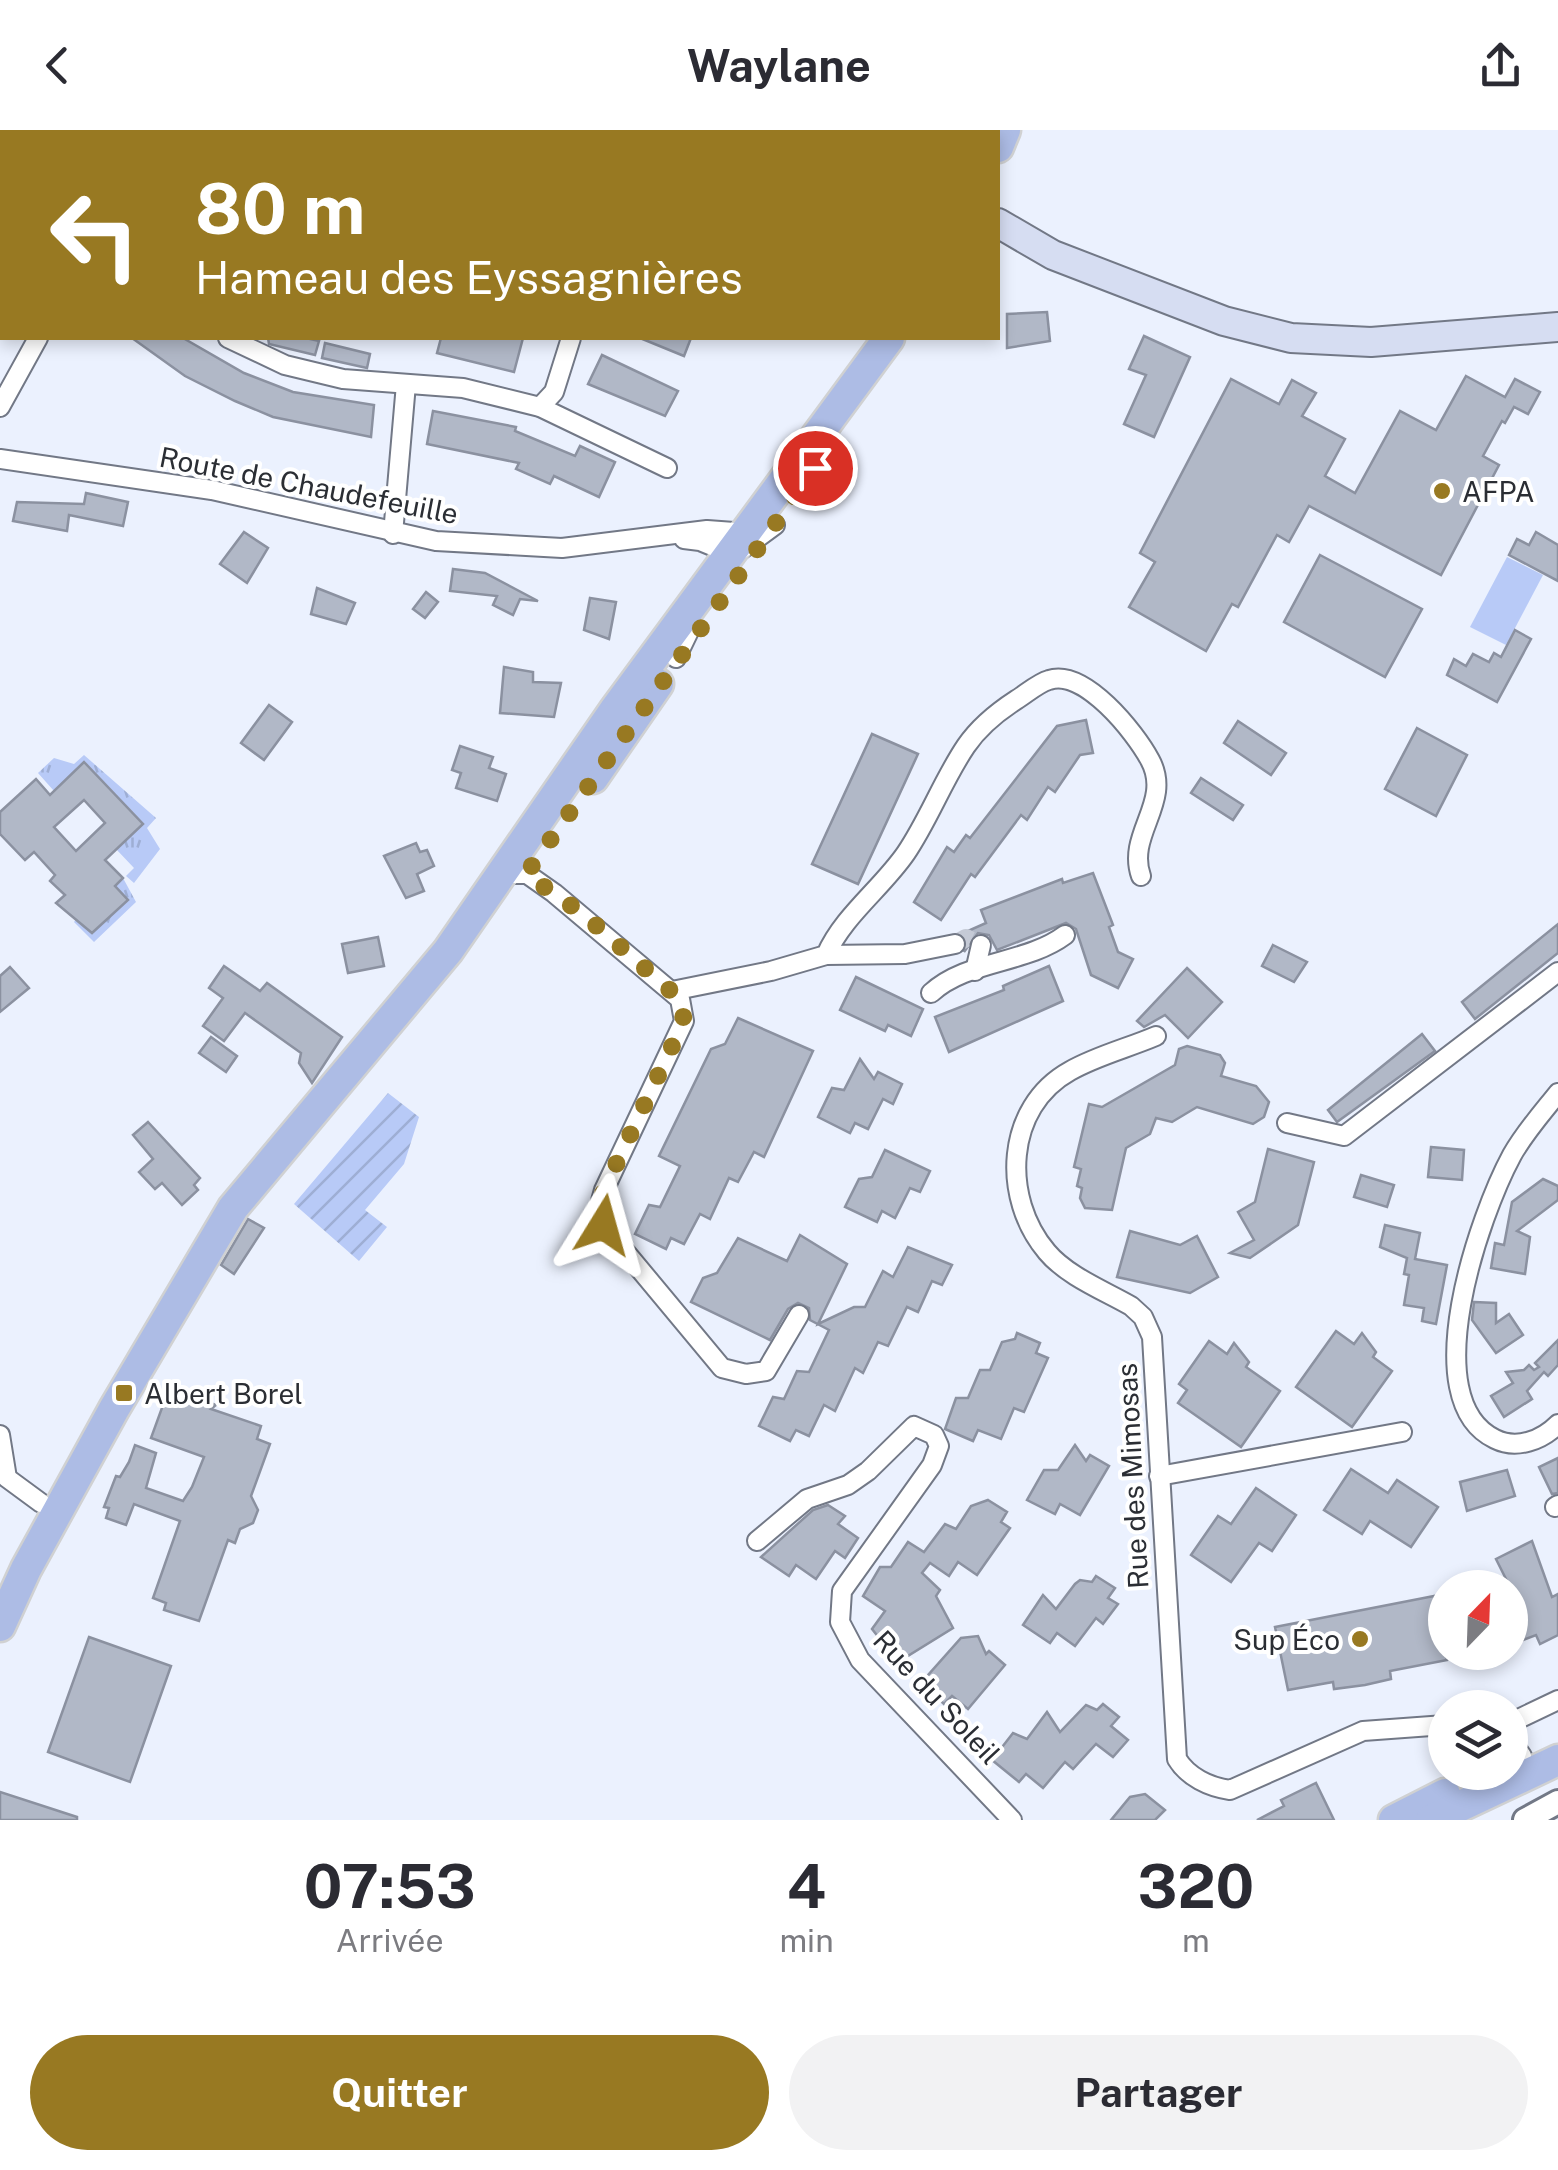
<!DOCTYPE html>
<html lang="fr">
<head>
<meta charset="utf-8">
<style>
	:root { --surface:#fff; --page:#f2f2f3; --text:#2b2b33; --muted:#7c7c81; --accent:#987922 }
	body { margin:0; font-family:"Public Sans",sans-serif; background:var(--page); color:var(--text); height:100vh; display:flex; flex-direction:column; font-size:38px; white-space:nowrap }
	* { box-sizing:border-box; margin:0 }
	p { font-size:32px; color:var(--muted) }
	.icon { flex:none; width:55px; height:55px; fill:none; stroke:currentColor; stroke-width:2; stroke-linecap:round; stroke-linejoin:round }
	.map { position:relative; height:1690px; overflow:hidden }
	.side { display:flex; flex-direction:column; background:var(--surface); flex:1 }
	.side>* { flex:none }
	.guide { position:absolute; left:0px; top:0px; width:1000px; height:210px; box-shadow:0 5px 15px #0003; background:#987922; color:#fff; overflow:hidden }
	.needle { width:65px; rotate:23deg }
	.buttons { position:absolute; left:1428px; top:1440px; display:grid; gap:20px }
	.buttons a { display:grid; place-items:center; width:100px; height:100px; border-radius:50%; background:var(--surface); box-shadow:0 5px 15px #0003; font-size:50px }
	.pin { position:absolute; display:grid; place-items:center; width:85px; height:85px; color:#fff; margin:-42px; border:5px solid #fff; border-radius:50%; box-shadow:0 2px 10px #0007 }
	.me { position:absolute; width:110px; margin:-55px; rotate:8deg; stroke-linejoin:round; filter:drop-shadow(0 0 8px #0008) }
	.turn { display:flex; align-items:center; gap:35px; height:210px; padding:0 30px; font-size:45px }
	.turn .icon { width:130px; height:130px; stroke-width:2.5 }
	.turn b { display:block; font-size:70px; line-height:85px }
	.eta { display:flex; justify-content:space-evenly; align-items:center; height:170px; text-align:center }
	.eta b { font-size:60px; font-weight:700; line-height:70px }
	.action { display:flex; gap:20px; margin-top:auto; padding:20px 30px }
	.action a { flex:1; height:115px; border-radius:60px; background:var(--accent); color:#fff; font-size:40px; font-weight:700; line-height:115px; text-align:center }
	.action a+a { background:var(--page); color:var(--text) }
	header { display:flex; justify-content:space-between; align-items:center; height:130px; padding:0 30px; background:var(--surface); font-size:45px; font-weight:700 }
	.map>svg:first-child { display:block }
	.grass { fill:url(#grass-tufts) }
	.park { fill:#b8caf7 }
	.garden { fill:url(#garden-furrows) }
	.building { fill:#b1b8c7; stroke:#8b91a0; stroke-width:2.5; fill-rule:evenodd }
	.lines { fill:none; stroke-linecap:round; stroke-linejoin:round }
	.minor-tunnel { stroke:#c5cad6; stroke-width:18; stroke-dasharray:18 9; stroke-linecap:butt }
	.minor-casing { stroke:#727886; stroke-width:22 }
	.tertiary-casing { stroke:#727886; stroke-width:28 }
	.secondary-casing { stroke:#727886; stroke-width:32 }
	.primary-casing { stroke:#d0d1d2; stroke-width:35 }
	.minor { stroke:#fff; stroke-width:18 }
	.tertiary { stroke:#fff; stroke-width:22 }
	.secondary { stroke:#d6ddf2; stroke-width:28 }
	.primary { stroke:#adbce5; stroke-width:30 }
	.route { stroke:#987922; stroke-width:18; stroke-dasharray:0 32.4 }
	.poi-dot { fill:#987922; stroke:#fff; stroke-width:4 }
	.labels { text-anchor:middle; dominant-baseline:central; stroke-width:8; stroke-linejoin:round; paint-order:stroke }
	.street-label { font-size:28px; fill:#2b2e34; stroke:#fff }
	.poi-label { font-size:28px; fill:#2b2e34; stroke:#fff; text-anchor:start }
</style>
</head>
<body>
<header><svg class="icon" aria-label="back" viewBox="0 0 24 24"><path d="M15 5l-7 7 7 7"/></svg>Waylane<svg class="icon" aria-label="share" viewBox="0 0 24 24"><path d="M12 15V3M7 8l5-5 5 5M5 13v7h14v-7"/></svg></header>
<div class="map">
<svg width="1558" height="1690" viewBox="0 0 1558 1690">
	<defs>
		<pattern id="grass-tufts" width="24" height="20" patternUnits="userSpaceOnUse" patternTransform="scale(2.5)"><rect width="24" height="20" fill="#b8caf7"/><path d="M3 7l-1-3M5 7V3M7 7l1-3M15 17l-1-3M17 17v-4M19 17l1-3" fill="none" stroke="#9eaed4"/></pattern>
		<pattern id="garden-furrows" width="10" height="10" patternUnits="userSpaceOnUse" patternTransform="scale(2.5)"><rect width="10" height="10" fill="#b8caf7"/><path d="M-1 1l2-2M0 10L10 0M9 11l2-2" fill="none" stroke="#9eaed4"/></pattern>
	</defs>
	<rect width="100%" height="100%" fill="#ebf1fe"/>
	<g class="grass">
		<path d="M 84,625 L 156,688 L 147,698 L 160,719 L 134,753 L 126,746 L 134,738 L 116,719 L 143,693 L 85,632 L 54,661 L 38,643 L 54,628 L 74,634 Z"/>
		<path d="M 123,748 L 136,772 L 94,812 L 74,792 L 78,787 L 93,803 L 127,771 L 115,756 Z"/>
	</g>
	<path class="park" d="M 1507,427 L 1543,445 L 1506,515 L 1470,497 Z"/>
	<path class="garden" d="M 388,963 L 419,987 L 404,1034 L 365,1080 L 387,1097 L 359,1131 L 294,1074 Z"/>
	<g class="building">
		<path d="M 1047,182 L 1050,211 L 1007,218 L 1007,184 Z"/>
		<path d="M 1144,206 L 1190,227 L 1154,307 L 1124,294 L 1146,245 L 1129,239 Z"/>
		<path d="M 132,208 L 183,208 L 244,243 L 293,262 L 374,275 L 371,307 L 273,287 L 235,271 L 185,246 Z"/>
		<path d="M 268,208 L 306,208 L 319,211 L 315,225 L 269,214 Z"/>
		<path d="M 441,208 L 523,208 L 514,242 L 437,223 Z"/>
		<path d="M 640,208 L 691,208 L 684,226 Z"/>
		<path d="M 325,213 L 370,224 L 367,238 L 322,228 Z"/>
		<path d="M 602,225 L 678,261 L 665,286 L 588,254 Z"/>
		<path d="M 1466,246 L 1505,267 L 1515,249 L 1540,262 L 1528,284 L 1514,277 L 1505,293 L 1502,291 L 1483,326 L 1499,335 L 1441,445 L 1309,376 L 1289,412 L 1277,405 L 1238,477 L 1232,474 L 1206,521 L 1129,477 L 1155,432 L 1140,423 L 1231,249 L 1279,274 L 1292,250 L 1316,263 L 1302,286 L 1345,309 L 1325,346 L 1355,363 L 1400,281 L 1436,300 Z"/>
		<path d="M 433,281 L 516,297 L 515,301 L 575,326 L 580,316 L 615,332 L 599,367 L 554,346 L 550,354 L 516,339 L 519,333 L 427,314 Z"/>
		<path d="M 86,363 L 128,372 L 123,396 L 69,385 L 67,401 L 13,391 L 17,372 L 84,374 Z"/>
		<path d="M 244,402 L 268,418 L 247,453 L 220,434 Z"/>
		<path d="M 1536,402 L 1558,415 L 1558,451 L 1509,425 L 1517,409 L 1529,415 Z"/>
		<path d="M 1320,425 L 1422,479 L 1385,547 L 1284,492 Z"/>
		<path d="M 453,439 L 485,443 L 538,471 L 520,469 L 513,485 L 493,475 L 497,466 L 450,461 Z"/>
		<path d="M 317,458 L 355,473 L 346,494 L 311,484 Z"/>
		<path d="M 426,462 L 438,472 L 425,488 L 413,479 Z"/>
		<path d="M 590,468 L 616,472 L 609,509 L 584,500 Z"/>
		<path d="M 1515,500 L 1531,509 L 1497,572 L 1447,545 L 1454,529 L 1466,536 L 1473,524 L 1489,532 L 1494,523 L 1501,527 Z"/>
		<path d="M 504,537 L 533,542 L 533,552 L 561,553 L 554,587 L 500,583 Z"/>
		<path d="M 269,575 L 292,592 L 264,630 L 241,613 Z"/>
		<path d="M 1086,590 L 1093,623 L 1080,625 L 1055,662 L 1048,657 L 1027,690 L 1021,685 L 975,747 L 971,744 L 941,790 L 914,772 L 947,717 L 954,722 L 966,705 L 970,708 L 1057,596 Z"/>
		<path d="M 1238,591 L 1286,623 L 1271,645 L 1224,613 Z"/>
		<path d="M 1417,598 L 1467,625 L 1436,686 L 1385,659 Z"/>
		<path d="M 872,604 L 918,624 L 858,754 L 812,734 Z"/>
		<path d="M 460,616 L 493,627 L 489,638 L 506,644 L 497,671 L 456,658 L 461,643 L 452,640 Z"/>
		<path d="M 84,632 L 143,694 L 105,730 L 123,748 L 115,756 L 128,770 L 92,803 L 56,773 L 65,765 L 50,751 L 55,745 L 34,722 L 25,730 L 0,704 L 0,682 L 36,649 L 50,665 ZM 84,670 L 105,693 L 76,721 L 54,697 Z"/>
		<path d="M 1201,648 L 1243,675 L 1233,690 L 1191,663 Z"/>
		<path d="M 416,713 L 420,722 L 427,720 L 434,736 L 417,744 L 424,761 L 406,768 L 384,726 Z"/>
		<path d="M 1093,743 L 1113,795 L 1109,797 L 1118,822 L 1133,829 L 1118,858 L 1091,845 L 1076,799 L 1066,793 L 997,820 L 989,805 L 978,803 L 964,822 L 967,813 L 961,804 L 986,793 L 981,780 L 1062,749 L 1063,753 Z"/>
		<path d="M 1558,794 L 1558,823 L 1475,889 L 1462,872 Z"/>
		<path d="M 378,807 L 384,836 L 348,843 L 342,814 Z"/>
		<path d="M 1273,815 L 1307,832 L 1294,852 L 1262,836 Z"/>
		<path d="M 224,836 L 260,861 L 267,853 L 342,907 L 312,953 L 299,933 L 301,923 L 245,883 L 224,911 L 203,896 L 223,868 L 209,858 Z"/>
		<path d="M 1049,836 L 1063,871 L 949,922 L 935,887 L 1004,860 L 1003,856 Z"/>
		<path d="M 10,837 L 29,858 L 0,882 L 0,846 Z"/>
		<path d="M 1187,838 L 1222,872 L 1188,908 L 1165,885 L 1144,897 L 1137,891 Z"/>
		<path d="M 856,847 L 923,879 L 911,906 L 888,895 L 885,901 L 840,880 Z"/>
		<path d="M 738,888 L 813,921 L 764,1027 L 754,1022 L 738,1052 L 729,1048 L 710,1089 L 700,1084 L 684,1114 L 671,1108 L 666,1119 L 635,1104 L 649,1075 L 660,1077 L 680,1036 L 659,1026 L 711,919 L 725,914 Z"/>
		<path d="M 1422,904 L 1435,921 L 1337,992 L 1328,980 Z"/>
		<path d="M 211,907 L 237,926 L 226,942 L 199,923 Z"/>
		<path d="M 1187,916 L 1220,925 L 1225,933 L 1221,946 L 1256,956 L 1269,972 L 1264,987 L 1253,994 L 1197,977 L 1172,992 L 1156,988 L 1150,1004 L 1126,1018 L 1112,1080 L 1085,1078 L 1080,1068 L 1082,1058 L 1077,1056 L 1081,1039 L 1074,1037 L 1089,974 L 1102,977 L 1175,935 L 1179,919 Z"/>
		<path d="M 860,929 L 874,949 L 878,942 L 902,954 L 893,974 L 883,969 L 868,999 L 855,993 L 850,1003 L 818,987 L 832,958 L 844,960 Z"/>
		<path d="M 148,992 L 200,1048 L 194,1055 L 198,1060 L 182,1075 L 162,1053 L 155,1059 L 139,1042 L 153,1029 L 133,1005 Z"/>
		<path d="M 1431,1017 L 1464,1020 L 1462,1050 L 1428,1047 Z"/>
		<path d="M 1268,1019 L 1314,1032 L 1298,1095 L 1250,1128 L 1230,1123 L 1254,1110 L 1238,1082 L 1255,1072 Z"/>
		<path d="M 885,1020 L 930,1041 L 920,1062 L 910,1058 L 895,1088 L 882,1081 L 877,1092 L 845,1077 L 859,1049 L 872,1047 Z"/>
		<path d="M 1361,1045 L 1394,1055 L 1387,1077 L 1354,1067 Z"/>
		<path d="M 1543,1049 L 1558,1056 L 1558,1070 L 1517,1101 L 1530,1107 L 1525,1144 L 1491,1138 L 1495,1113 L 1504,1115 L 1512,1072 Z"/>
		<path d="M 248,1089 L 264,1098 L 234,1144 L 221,1135 Z"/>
		<path d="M 1385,1095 L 1420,1103 L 1415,1129 L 1447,1135 L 1436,1194 L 1422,1191 L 1424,1178 L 1404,1175 L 1409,1145 L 1404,1144 L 1407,1128 L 1380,1117 Z"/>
		<path d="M 1130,1101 L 1180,1115 L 1197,1106 L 1218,1147 L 1190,1163 L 1117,1147 Z"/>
		<path d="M 800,1105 L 847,1134 L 818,1194 L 854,1177 L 865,1177 L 883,1141 L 893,1147 L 908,1117 L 952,1135 L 942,1155 L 932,1151 L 918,1182 L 907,1177 L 888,1216 L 878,1212 L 863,1243 L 855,1238 L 835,1281 L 824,1275 L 809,1306 L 796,1300 L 790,1311 L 759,1296 L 773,1267 L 784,1269 L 797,1241 L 809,1242 L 829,1200 L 810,1190 L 809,1178 L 798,1173 L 788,1179 L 770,1210 L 691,1172 L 703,1148 L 717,1143 L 738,1108 L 787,1131 Z"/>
		<path d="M 1474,1172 L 1496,1173 L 1496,1193 L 1509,1184 L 1523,1205 L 1496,1223 L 1472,1190 Z"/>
		<path d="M 1336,1201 L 1354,1214 L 1362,1203 L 1376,1222 L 1373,1227 L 1392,1241 L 1352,1297 L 1296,1257 Z"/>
		<path d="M 1017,1203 L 1040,1213 L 1036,1223 L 1048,1228 L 1024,1282 L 1014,1278 L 1001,1309 L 978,1300 L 973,1311 L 945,1299 L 956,1268 L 968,1268 L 980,1240 L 990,1240 L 1002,1212 L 1015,1209 Z"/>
		<path d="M 1558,1210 L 1558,1235 L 1548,1246 L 1544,1242 L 1527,1261 L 1532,1269 L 1504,1287 L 1491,1266 L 1513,1253 L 1506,1242 L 1524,1240 L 1529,1235 L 1534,1240 L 1539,1237 L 1535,1233 Z"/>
		<path d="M 1209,1211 L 1227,1224 L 1234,1213 L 1249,1232 L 1246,1237 L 1280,1261 L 1241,1317 L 1178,1273 L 1187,1260 L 1179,1254 Z"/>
		<path d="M 167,1264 L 186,1271 L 188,1265 L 216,1275 L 211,1279 L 261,1296 L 257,1309 L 270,1314 L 251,1366 L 258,1380 L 253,1393 L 240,1399 L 235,1413 L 228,1410 L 199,1491 L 164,1480 L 166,1473 L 153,1468 L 180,1391 L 134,1374 L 126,1395 L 106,1388 L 109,1378 L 104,1377 L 116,1346 L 120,1347 L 129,1332 L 135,1315 L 156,1323 L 146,1358 L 183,1371 L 192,1357 L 204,1327 L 151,1308 Z"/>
		<path d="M 1075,1315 L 1086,1331 L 1090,1325 L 1109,1336 L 1080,1385 L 1060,1374 L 1055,1384 L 1027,1370 L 1044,1340 L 1058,1340 Z"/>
		<path d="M 1558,1328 L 1558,1363 L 1552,1364 L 1539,1337 Z"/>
		<path d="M 1351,1339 L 1388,1363 L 1397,1350 L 1438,1377 L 1411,1417 L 1370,1391 L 1362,1404 L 1324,1380 Z"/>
		<path d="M 1507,1340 L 1515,1366 L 1467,1381 L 1460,1352 Z"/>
		<path d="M 1256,1358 L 1296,1385 L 1272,1421 L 1259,1413 L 1231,1452 L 1191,1425 L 1218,1386 L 1231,1394 Z"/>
		<path d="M 988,1370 L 1007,1382 L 1001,1392 L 1010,1398 L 977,1445 L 958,1432 L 949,1446 L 930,1433 L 922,1443 L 940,1460 L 936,1466 L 953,1498 L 898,1532 L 872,1499 L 885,1481 L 863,1466 L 880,1437 L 891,1437 L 908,1412 L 924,1422 L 945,1394 L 956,1399 L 971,1376 Z"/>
		<path d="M 828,1375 L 845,1386 L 838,1394 L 858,1408 L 845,1428 L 835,1421 L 816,1449 L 796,1435 L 789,1446 L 761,1427 L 813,1380 Z"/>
		<path d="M 1532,1411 L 1552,1467 L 1558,1464 L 1558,1505 L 1540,1514 L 1536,1505 L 1510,1515 L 1510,1457 L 1496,1429 Z"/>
		<path d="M 1096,1446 L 1115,1458 L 1108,1468 L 1118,1474 L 1103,1494 L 1096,1488 L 1075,1516 L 1057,1503 L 1050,1513 L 1023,1495 L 1043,1465 L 1056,1479 L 1075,1454 L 1080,1450 L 1092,1452 Z"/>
		<path d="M 1434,1466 L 1447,1530 L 1390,1541 L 1391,1549 L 1365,1555 L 1334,1559 L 1333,1552 L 1288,1560 L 1275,1497 Z"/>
		<path d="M 978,1506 L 986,1524 L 989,1521 L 1005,1535 L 968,1579 L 952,1566 L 944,1574 L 921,1553 L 961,1508 Z"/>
		<path d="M 89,1507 L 171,1536 L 130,1652 L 48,1622 Z"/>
		<path d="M 1103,1574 L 1119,1587 L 1111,1596 L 1128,1610 L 1113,1627 L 1096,1614 L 1073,1639 L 1065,1632 L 1043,1658 L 1026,1644 L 1019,1652 L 992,1630 L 1013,1603 L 1027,1609 L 1047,1582 L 1060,1602 L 1086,1575 L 1097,1580 Z"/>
		<path d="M 1316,1653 L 1334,1690 L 1257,1690 L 1284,1676 L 1281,1670 Z"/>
		<path d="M 0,1662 L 77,1687 L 77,1690 L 0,1690 Z"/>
		<path d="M 1145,1664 L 1165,1680 L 1155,1690 L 1111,1690 L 1130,1667 Z"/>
	</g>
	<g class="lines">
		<path class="minor-tunnel" d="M 955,814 L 966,808 L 981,815"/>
		<g class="minor-casing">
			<g id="minor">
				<path d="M 47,0 L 47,2"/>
				<path d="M 310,0 L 314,2"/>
				<path d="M 149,2 L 151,0"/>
				<path d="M 397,2 L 398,0"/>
				<path d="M 228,208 L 285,235 L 343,249 L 463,258 L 540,277 L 667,338"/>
				<path d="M 0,277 L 38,208"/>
				<path d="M 540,277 L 554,262 L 571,208"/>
				<path d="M 0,329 L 212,360 L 436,411 L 562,418 L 707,400 L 734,402 L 746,413"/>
				<path d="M 393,404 L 406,254"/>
				<path d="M 684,409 L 700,411 L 734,425 L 775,395"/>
				<path d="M 676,528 L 691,497"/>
				<path d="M 502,744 L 527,744 L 554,763 L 680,869 L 684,891 L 604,1060 L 599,1078 L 603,1095 L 722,1238 L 746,1244 L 766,1241 L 799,1185"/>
				<path d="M 826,825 L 905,824 L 955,814"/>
				<path d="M 975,841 L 981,815"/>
				<path d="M 672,861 L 771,841 L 826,825 C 843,786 882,758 906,723 C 929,689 943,650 966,616 C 979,597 996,583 1016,570 C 1026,564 1038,553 1049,550 C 1084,538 1135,602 1150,630 C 1173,672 1126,704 1141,746"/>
				<path d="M 931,863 C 967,830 1026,834 1065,805"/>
				<path d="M 1156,906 C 1128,918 1096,926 1070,941 C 1005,977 1001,1068 1047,1122 C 1067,1146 1105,1161 1131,1176 L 1143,1187 L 1152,1207 L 1177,1629 C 1188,1647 1209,1657 1230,1660 L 1363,1601 L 1445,1595"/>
				<path d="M 1558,963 C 1542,983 1525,1002 1512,1025 C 1480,1084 1414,1270 1495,1309 C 1517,1320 1542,1310 1558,1294"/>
				<path d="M 1287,993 L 1344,1006 L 1558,842"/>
				<path d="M 0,1305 L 7,1348 L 41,1373"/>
				<path d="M 1159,1346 L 1402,1302"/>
				<path d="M 1555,1377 L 1558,1375"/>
				<path d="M 757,1411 L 807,1369 L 848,1355 L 868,1341 L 914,1296 L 934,1305 L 939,1316 L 932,1335 L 842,1461 L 840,1492 L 860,1530 L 1012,1690"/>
				<path d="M 1510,1593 L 1558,1570"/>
				<path d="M 1510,1609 L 1522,1626"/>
			</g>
		</g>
		<g class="tertiary-casing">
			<path id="tertiary" d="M 1525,1690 L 1558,1672"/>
		</g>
		<g class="secondary-casing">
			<path id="secondary" d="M 998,93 L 1053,125 L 1224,191 L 1291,208 L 1371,212 L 1558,197"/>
		</g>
		<g class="primary-casing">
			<g id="primary">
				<path d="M 998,17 L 1005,0"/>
				<path d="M 593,648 L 658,554"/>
				<path d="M 0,1496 L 26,1439 L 114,1279 L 233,1078 L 448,821 L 614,581 L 889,208"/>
				<path d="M 1394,1690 L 1445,1664"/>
				<path d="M 1431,1690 L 1558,1630"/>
			</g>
		</g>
		<use href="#minor" class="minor"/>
		<use href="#tertiary" class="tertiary"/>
		<use href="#secondary" class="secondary"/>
		<use href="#primary" class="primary"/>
	</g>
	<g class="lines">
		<path class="route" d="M 603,1095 L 600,1078 L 604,1060 L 684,891 L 680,869 L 583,784 L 526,744 L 815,338"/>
	</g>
	<g class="poi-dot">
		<circle cx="1442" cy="361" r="10"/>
		<rect x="114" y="1253" width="20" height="20" rx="5"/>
		<circle cx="1360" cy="1509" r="10"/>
	</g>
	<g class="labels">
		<g class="street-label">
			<text transform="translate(309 355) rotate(11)">Route de Chaudefeuille</text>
			<text transform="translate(1132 1346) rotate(-93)">Rue des Mimosas</text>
			<text transform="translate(937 1567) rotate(47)">Rue du Soleil</text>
		</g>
		<g class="poi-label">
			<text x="1462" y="361">AFPA</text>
			<text x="144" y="1263">Albert Borel</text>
			<text x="1340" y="1509" text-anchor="end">Sup Éco</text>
		</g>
	</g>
</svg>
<div class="buttons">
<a><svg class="needle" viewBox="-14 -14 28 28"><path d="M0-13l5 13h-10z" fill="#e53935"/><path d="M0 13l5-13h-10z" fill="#7c7c81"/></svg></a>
<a><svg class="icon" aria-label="layers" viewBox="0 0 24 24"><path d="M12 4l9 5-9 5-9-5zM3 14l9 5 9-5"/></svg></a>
</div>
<div class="pin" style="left:815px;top:338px;background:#d93025"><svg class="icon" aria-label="arrive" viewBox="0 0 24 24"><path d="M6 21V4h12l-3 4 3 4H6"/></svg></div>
<svg class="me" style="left:603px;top:1095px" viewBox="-20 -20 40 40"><path d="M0-17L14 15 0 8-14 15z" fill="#987922" stroke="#fff" stroke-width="4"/></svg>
<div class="guide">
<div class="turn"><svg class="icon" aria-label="left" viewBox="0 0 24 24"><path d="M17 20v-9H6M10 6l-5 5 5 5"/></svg><div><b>80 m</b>Hameau des Eyssagnières</div></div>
</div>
</div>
<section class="side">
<div class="eta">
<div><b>07:53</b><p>Arrivée</p></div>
<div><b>4</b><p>min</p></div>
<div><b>320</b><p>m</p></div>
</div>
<div class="action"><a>Quitter</a><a>Partager</a></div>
</section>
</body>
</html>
